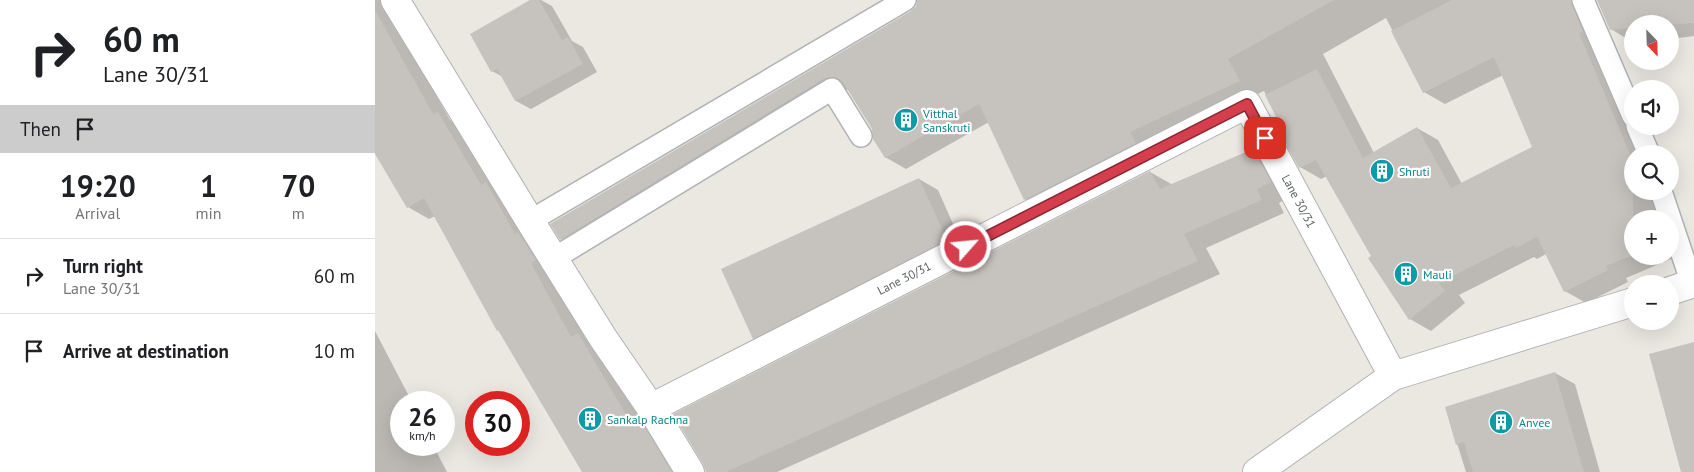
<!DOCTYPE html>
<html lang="en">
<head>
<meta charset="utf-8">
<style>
	:root { --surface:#fff; --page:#f6f6f6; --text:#202124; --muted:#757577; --line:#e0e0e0 }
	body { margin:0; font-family:"PT Sans",sans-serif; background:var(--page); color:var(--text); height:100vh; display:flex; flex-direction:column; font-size:19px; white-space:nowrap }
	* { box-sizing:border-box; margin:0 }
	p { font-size:16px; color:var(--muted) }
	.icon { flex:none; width:28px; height:28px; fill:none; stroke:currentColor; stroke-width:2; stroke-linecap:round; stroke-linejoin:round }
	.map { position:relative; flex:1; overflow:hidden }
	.side { display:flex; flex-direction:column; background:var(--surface); width:375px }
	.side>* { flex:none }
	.top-card { background:#fff; color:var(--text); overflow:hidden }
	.needle { width:32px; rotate:157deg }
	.controls { position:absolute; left:1249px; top:15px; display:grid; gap:10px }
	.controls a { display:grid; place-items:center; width:55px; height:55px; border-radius:50%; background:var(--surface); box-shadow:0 5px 20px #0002; font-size:25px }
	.speed { position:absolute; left:15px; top:391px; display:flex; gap:10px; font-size:25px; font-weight:700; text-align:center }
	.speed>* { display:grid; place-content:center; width:65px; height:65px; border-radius:50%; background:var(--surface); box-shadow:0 5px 20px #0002; line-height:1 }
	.speed small { font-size:12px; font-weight:400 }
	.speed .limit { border:8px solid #d22; background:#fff; color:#111 }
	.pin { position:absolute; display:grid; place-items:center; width:42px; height:42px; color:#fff; margin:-21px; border-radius:10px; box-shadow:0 2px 8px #0006 }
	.me { position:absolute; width:55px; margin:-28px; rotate:63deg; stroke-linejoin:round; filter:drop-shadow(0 0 4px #0008) }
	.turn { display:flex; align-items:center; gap:18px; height:105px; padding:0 20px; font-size:22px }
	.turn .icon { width:65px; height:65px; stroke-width:2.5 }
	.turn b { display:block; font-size:35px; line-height:42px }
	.then { display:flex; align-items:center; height:48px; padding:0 20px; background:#0003; gap:10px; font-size:19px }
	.eta { display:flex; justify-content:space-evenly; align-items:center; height:85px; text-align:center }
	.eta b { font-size:30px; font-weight:800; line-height:35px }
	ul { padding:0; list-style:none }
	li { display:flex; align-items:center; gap:15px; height:75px; padding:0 20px; border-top:1px solid var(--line) }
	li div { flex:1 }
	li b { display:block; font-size:19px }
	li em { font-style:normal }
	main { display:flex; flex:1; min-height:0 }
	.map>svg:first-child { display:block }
	.shadow { fill:#0003; fill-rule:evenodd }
	.building { fill:#c6c2be }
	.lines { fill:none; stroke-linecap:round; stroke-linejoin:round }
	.lane-casing { stroke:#afb3b5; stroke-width:24 }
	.street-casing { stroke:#afb3b5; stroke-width:30 }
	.lane { stroke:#fff; stroke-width:21 }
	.street { stroke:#fff; stroke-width:28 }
	.route-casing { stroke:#8a2832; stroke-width:12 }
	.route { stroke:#d43e4d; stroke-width:9 }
	.labels { text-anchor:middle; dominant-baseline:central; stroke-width:4.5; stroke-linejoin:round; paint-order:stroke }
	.culture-label { font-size:12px; fill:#0d838f; stroke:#fff; text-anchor:start }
	.street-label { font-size:12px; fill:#5a5e60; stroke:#fff }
</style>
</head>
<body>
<main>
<section class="side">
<div class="top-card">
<div class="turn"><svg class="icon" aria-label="right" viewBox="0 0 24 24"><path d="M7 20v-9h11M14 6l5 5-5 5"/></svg><div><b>60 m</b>Lane 30/31</div></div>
<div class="then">Then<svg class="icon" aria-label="arrive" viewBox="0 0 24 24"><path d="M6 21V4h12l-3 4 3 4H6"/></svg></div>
</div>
<div class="eta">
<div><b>19:20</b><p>Arrival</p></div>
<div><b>1</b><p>min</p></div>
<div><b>70</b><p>m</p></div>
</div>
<ul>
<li><svg class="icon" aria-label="right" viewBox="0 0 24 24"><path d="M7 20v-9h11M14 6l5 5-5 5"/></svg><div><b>Turn right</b><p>Lane 30/31</p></div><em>60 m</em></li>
<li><svg class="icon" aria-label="arrive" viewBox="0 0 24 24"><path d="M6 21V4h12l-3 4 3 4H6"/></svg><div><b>Arrive at destination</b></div><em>10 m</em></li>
</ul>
</section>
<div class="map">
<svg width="1319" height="472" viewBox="0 0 1319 472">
	<rect width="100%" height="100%" fill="#ebe7e1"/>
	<g class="shadow">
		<path d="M 0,0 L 8,0 L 75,120 L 84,125 L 176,275 L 211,339 L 224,346 L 310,472 L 208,472 L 126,332 L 123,330 L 60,216 L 54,219 L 33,207 L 0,152 Z"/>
		<path d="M 158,0 L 166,0 L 177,6 L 197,41 L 208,47 L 222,72 L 156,109 L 141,101 L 128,77 L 117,71 Z"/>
		<path d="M 543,0 L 1205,0 L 1270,154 L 1258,154 L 1258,191 L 1285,191 L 1310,253 L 1251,278 L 1253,282 L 1211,303 L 1190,291 L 1171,254 L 1162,259 L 1159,257 L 1084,295 L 1090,303 L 1056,331 L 1035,319 L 952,176 L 946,179 L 925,167 L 912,136 L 889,91 L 775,144 L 671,211 L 650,199 L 614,122 L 531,169 L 510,157 L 498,129 L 473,89 L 207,251 L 186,239 L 537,12 L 542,6 ZM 1011,18 L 1049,92 L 1070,104 L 1128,75 L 1158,148 L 1087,184 L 1063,140 L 1042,128 L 999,153 L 948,54 ZM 1258,219 L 1295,219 L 1295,256 L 1258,256 Z"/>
		<path d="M 1230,0 L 1319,0 L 1319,36 L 1295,39 L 1295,24 L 1258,24 L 1257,42 L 1236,29 Z"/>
		<path d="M 878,150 L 901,164 L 918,195 L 904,203 L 909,213 L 831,248 L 845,274 L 402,472 L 332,472 L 775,172 L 798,185 Z"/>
		<path d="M 544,179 L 563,190 L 590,251 L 398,349 L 379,338 Z"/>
		<path d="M 0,331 L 37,402 L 26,402 L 26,445 L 58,445 L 72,472 L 0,472 Z"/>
		<path d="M 1180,373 L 1200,384 L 1225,472 L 1091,472 L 1071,408 Z"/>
	</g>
	<g class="building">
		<path d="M 155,0 L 164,0 L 187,40 L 193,37 L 208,64 L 140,101 L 122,69 L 116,72 L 95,34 Z"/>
		<path d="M 542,0 L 959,0 L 853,59 L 865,81 L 755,132 L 761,143 L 649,200 L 604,104 L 510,158 L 498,139 L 497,129 L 468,82 L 462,78 L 456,77 L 450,78 L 185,240 L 175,224 L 536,11 L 541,7 Z"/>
		<path d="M 1077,0 L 1196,0 L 1208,32 L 1204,33 L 1258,161 L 1258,255 L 1231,266 L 1233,270 L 1189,292 L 1162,237 L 1141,248 L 1139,245 L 1064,283 L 1070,291 L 1034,320 L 993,258 L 996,256 L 941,160 L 924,168 L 907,137 L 910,135 L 890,95 L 942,69 L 988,158 L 1042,127 L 1076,188 L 1157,147 L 1119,57 L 1048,93 L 1016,31 Z"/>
		<path d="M 1222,0 L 1319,0 L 1319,23 L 1295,25 L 1258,24 L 1258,28 L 1235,30 Z"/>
		<path d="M 0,10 L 58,114 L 63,112 L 106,185 L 111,182 L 140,234 L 143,232 L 161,260 L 156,263 L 196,337 L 203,333 L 256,423 L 265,419 L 297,472 L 207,472 L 123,330 L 122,331 L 49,198 L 32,208 L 0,154 Z"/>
		<path d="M 878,149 L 896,182 L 882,189 L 887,200 L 809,234 L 823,261 L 351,472 L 331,472 L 328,464 L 298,414 L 775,171 L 785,189 Z"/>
		<path d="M 544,178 L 572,240 L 378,339 L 346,269 Z"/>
		<path d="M 1319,342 L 1319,472 L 1306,472 L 1274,354 Z"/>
		<path d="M 1180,372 L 1209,472 L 1098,472 L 1089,442 L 1081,445 L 1070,407 Z"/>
	</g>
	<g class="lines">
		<g class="lane-casing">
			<g id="lane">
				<path d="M 1208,0 L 1258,116"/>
				<path d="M 1262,126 L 1274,154"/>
				<path d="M 1286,191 L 1317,284"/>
				<path d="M 155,221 L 530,0"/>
				<path d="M 178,259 L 457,89 L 486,136"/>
			</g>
		</g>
		<g class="street-casing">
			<g id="street">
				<path d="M 20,0 L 155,221 L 228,338 L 276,408 L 315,472"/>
				<path d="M 1295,291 L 1319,283"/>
				<path d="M 276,408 L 872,104 L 1018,376 L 1258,302"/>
				<path d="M 882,472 L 1018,376"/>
			</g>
		</g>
		<use href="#lane" class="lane"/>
		<use href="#street" class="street"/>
	</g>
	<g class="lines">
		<g class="route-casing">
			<path id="route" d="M 591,247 L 872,104 L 890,138"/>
		</g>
		<use href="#route" class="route"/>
	</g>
	<defs>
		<g id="building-disc" transform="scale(1.25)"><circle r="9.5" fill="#0f9aa8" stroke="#fff"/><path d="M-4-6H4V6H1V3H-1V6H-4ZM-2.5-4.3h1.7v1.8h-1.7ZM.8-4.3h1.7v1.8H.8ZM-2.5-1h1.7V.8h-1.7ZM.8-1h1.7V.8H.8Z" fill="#fff"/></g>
	</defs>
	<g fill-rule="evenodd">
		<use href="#building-disc" x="531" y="120"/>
		<use href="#building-disc" x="1007" y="171"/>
		<use href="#building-disc" x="1031" y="274"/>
		<use href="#building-disc" x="215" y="419"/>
		<use href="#building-disc" x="1126" y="422"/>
	</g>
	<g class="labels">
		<g class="culture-label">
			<text x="548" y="113">Vitthal<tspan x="548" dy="14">Sanskruti</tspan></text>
			<text x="1024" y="171">Shruti</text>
			<text x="1048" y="274">Mauli</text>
			<text x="232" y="419">Sankalp Rachna</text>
			<text x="1144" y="422">Anvee</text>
		</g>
		<g class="street-label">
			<text transform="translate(924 201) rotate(62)">Lane 30/31</text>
			<text transform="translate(529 278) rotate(-27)">Lane 30/31</text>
		</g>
	</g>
</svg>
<div class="controls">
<a><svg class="needle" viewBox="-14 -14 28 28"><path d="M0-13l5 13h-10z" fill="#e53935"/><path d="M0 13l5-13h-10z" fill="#757577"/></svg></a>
<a><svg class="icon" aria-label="sound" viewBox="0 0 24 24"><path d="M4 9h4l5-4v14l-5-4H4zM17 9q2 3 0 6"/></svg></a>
<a><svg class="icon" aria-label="search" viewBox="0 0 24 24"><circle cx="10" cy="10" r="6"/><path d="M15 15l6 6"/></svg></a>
<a>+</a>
<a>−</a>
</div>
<div class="speed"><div>26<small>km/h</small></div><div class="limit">30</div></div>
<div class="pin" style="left:890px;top:138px;background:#d93025"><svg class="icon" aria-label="arrive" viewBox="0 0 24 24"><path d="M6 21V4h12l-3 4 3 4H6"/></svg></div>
<svg class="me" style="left:591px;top:247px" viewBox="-20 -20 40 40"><circle r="17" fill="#d43e4d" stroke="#fff" stroke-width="3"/><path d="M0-11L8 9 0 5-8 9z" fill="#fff"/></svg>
</div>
</main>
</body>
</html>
